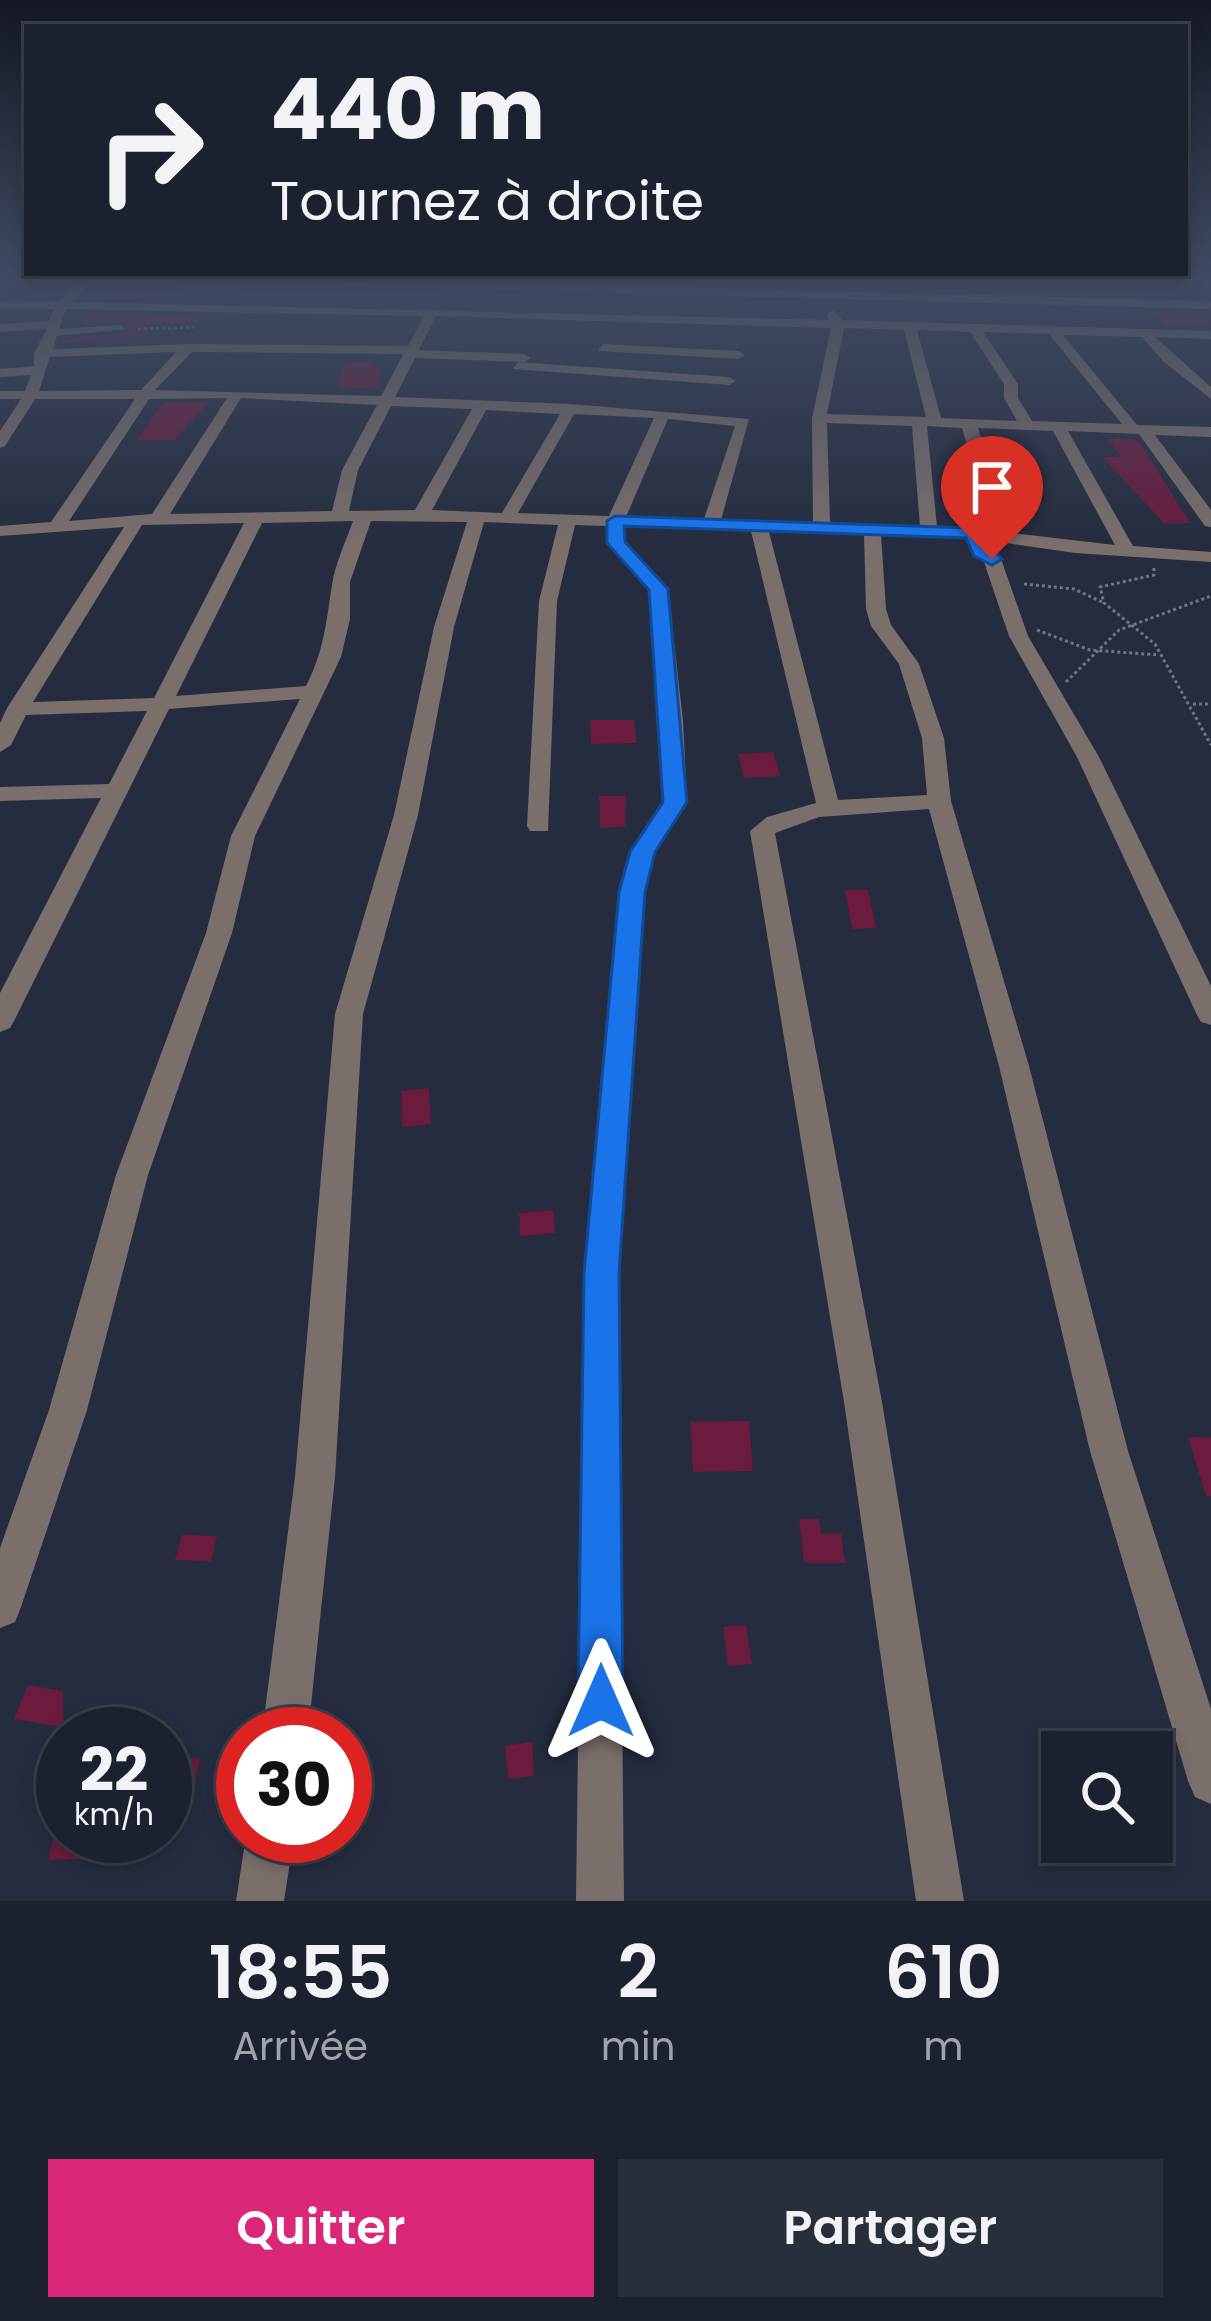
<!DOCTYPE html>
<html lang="fr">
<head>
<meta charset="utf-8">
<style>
	:root { --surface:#1c212f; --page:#292e3b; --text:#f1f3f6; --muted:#a0a3aa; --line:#3a3e4b; --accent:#db2777 }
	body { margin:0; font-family:Poppins,sans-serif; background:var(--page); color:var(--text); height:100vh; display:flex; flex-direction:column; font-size:45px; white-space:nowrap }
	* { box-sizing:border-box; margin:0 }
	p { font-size:39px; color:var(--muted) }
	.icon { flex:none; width:66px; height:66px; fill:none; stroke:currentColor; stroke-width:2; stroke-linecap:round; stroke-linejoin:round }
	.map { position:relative; height:1901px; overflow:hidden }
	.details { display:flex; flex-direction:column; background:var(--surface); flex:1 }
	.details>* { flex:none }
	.hud { position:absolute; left:24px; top:24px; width:1164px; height:252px; border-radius:0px; box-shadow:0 6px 18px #0003,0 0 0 3px var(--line); background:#1c212f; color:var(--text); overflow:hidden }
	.controls { position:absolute; left:1041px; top:1731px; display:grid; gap:24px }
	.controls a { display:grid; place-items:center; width:132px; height:132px; border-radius:0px; background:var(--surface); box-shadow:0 6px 18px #0003,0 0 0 3px var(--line); font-size:60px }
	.speed { position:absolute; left:36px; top:1707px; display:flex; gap:24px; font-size:60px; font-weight:700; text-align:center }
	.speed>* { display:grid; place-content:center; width:156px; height:156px; border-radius:50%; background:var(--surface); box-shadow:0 6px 18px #0003,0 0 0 3px var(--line); line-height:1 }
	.speed small { font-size:30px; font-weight:400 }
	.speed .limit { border:18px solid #d22; background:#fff; color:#111 }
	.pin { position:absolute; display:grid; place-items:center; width:102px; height:102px; color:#fff; margin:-123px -51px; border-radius:50% 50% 50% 0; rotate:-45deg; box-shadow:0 0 12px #0007 }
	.pin .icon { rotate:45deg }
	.me { position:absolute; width:132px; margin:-66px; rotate:0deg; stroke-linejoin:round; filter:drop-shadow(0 0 9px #0008) }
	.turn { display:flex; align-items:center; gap:42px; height:252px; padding:0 48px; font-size:54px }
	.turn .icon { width:156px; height:156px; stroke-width:2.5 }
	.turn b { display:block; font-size:84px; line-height:102px }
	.eta { display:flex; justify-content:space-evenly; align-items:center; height:204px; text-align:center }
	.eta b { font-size:72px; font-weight:600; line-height:84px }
	.cta { display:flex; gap:24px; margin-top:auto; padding:24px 48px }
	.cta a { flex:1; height:138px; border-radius:0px; background:var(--accent); color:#fff; font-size:48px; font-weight:600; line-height:138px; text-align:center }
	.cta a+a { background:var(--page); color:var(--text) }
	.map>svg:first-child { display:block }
	.building { fill:#6a1b3e }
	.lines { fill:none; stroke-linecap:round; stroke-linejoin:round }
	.path { stroke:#6f7686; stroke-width:3; stroke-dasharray:3 3; stroke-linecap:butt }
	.street { fill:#7b6f6c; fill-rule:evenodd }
	.route { fill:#1a73e8; stroke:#114b97; stroke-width:3 }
</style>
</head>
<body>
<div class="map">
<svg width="1211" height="1901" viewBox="0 0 1211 1901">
	<rect width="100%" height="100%" fill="#252c3f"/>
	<g class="building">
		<path d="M 114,287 L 164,287 L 159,300 L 92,298 L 106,297 Z"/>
		<path d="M 1154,312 L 1203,313 L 1211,326 L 1166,325 Z"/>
		<path d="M 87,314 L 197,316 L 196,322 L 151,324 L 146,337 L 60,344 L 61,340 L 130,332 L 120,321 L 84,323 Z"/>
		<path d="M 345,362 L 374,362 L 372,368 L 380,368 L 377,389 L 337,387 Z"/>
		<path d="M 163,403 L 208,403 L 174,440 L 137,440 Z"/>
		<path d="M 1108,439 L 1133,439 L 1141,444 L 1190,523 L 1164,523 L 1102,457 L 1121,457 Z"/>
		<path d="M 590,720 L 634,720 L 637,743 L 591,744 Z"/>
		<path d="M 773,752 L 780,776 L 744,778 L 738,754 Z"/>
		<path d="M 599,796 L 626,796 L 625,827 L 600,828 Z"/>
		<path d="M 845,890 L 868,890 L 876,928 L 852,929 Z"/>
		<path d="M 429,1088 L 431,1124 L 402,1127 L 401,1091 Z"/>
		<path d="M 553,1210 L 555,1233 L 520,1236 L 519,1213 Z"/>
		<path d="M 749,1421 L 753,1471 L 693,1472 L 690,1422 Z"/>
		<path d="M 1188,1437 L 1211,1438 L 1211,1496 L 1206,1496 Z"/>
		<path d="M 799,1519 L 819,1519 L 821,1534 L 841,1534 L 845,1563 L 804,1563 Z"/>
		<path d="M 182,1535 L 217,1536 L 211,1561 L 175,1560 Z"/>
		<path d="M 746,1625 L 752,1664 L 728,1666 L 723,1627 Z"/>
		<path d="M 28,1685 L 63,1691 L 63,1727 L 14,1719 Z"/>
		<path d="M 532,1742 L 534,1776 L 508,1779 L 505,1746 Z"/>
		<path d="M 165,1759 L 200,1759 L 193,1789 L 165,1788 Z"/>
		<path d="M 54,1836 L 94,1836 L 88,1859 L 48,1860 Z"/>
	</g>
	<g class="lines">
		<g class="path">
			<path d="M 138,329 L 198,327"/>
			<path d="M 1154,568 L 1154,575 L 1100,587 L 1104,603 L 1155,644 L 1211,745"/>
			<path d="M 1024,584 L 1074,589 L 1104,603"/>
			<path d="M 1037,630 L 1090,650 L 1159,655"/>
			<path d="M 1066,682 L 1119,630 L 1211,596"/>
			<path d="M 1193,704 L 1211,704"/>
		</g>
		<g class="street">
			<path d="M 79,281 L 92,281 L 71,302 L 829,320 L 827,314 L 833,310 L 842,320 L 1211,331 L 1211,339 L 1155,337 L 1211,387 L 1211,399 L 1164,362 L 1142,337 L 1063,335 L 1137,425 L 1211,427 L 1211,437 L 1155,435 L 1211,510 L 1211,527 L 1205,526 L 1139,434 L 1068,431 L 1133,546 L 1211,552 L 1211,562 L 1075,553 L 984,540 L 1001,559 L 1028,636 L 1099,757 L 1211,986 L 1211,1025 L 1201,1022 L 1197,1015 L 1077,757 L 1009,636 L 984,562 L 974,556 L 965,538 L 881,535 L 886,609 L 891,625 L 919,664 L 944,738 L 951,801 L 1029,1066 L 1128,1451 L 1211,1709 L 1211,1804 L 1195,1797 L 1188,1781 L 1090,1451 L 999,1066 L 929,809 L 819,817 L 775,833 L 882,1402 L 964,1901 L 916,1901 L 844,1402 L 750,831 L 767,817 L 816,803 L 751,531 L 624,527 L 625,542 L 668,589 L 683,721 L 687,802 L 655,852 L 645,892 L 618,1273 L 624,1901 L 576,1901 L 584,1273 L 619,892 L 631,852 L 663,802 L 661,721 L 650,590 L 607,543 L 607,526 L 575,525 L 557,601 L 548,831 L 530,831 L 527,826 L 539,601 L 558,525 L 484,522 L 454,627 L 418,815 L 363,1014 L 335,1477 L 308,1734 L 262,1734 L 295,1477 L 335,1014 L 394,815 L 434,627 L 467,522 L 371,521 L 350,582 L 350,619 L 341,657 L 255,836 L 232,933 L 148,1175 L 87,1410 L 21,1607 L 15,1622 L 0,1628 L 0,1548 L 49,1410 L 116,1175 L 206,933 L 231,836 L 300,699 L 169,709 L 14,1021 L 10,1028 L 0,1032 L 0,993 L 101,798 L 0,801 L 0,787 L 109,784 L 147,711 L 26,715 L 11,745 L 0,752 L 0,723 L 7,708 L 124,527 L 0,536 L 0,526 L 51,522 L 135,399 L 35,399 L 5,446 L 0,448 L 0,431 L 21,399 L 0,399 L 0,391 L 25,391 L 31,375 L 0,377 L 0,369 L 34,366 L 34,353 L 47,329 L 0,332 L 0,324 L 49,321 L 54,309 L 0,309 L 0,301 L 58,302 ZM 66,309 L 424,316 L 408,346 L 189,344 L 53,349 L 57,336 L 126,329 L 120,325 L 59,329 ZM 436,316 L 831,328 L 812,418 L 813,523 L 721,520 L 749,419 L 570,404 L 395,397 L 415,358 L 524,362 L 531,358 L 524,354 L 419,350 ZM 844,328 L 904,330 L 926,417 L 827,414 ZM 917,330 L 970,332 L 1004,384 L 1004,398 L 1017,421 L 941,418 ZM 983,332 L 1049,334 L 1122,424 L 1032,421 L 1018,398 L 1018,384 ZM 176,352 L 141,390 L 39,391 L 50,357 ZM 192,352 L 402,354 L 403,355 L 381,396 L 155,390 ZM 227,398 L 152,514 L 69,521 L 149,399 ZM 241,398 L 377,405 L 342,470 L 332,511 L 170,514 ZM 391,406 L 472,409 L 415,510 L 349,511 L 358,470 ZM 486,410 L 560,414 L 502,513 L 432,510 ZM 574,414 L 654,418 L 609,516 L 518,513 ZM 668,419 L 735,426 L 704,519 L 626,517 ZM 827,423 L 912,426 L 920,526 L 830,523 ZM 927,426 L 962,428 L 992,531 L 937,527 ZM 978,428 L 1053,431 L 1115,545 L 1011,533 ZM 353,521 C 346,541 335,564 332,585 C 326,623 324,651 306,686 L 176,696 L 262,523 ZM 244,523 L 154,698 L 33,702 L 142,525 ZM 769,532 L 864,535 L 866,609 L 871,626 L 899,664 L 922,738 L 927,795 L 838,800 Z"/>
			<path d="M 183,281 L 432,281 L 1211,301 L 1211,309 L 360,286 L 186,289 L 180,285 Z"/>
			<path d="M 603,344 L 738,351 L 745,355 L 738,359 L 598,351 Z"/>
			<path d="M 518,362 L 729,377 L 736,381 L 729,385 L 513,369 Z"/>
			<path d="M 246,1836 L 294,1836 L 284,1901 L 236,1901 Z"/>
		</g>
	</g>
	<linearGradient id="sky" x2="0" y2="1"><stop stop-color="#141823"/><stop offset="0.51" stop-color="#404b63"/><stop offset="1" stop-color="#404b63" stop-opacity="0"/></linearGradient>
	<rect width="1211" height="547" fill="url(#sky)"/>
	<path class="route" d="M 615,516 L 972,528 L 1002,559 L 992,565 L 974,556 L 966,538 L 624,526 L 625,542 L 668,589 L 687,802 L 655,852 L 645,892 L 619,1273 L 623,1701 L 616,1717 L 601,1723 L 585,1717 L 578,1701 L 584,1273 L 619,892 L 630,852 L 663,802 L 649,590 L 607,543 L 607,521 Z"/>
</svg>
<div class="controls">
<a><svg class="icon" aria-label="search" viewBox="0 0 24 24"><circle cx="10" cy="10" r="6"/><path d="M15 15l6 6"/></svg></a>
</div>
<div class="speed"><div>22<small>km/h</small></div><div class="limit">30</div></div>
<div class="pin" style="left:992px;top:559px;background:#d93025"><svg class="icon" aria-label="arrive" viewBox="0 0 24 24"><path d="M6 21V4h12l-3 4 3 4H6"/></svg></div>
<svg class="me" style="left:601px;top:1701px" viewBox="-20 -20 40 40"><path d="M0-17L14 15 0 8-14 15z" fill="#1a73e8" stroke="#fff" stroke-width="4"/></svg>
<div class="hud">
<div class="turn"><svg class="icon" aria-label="right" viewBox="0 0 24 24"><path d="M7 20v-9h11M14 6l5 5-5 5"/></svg><div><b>440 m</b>Tournez à droite</div></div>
</div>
</div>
<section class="details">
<div class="eta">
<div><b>18:55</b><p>Arrivée</p></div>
<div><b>2</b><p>min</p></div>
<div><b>610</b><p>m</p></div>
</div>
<div class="cta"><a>Quitter</a><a>Partager</a></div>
</section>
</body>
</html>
